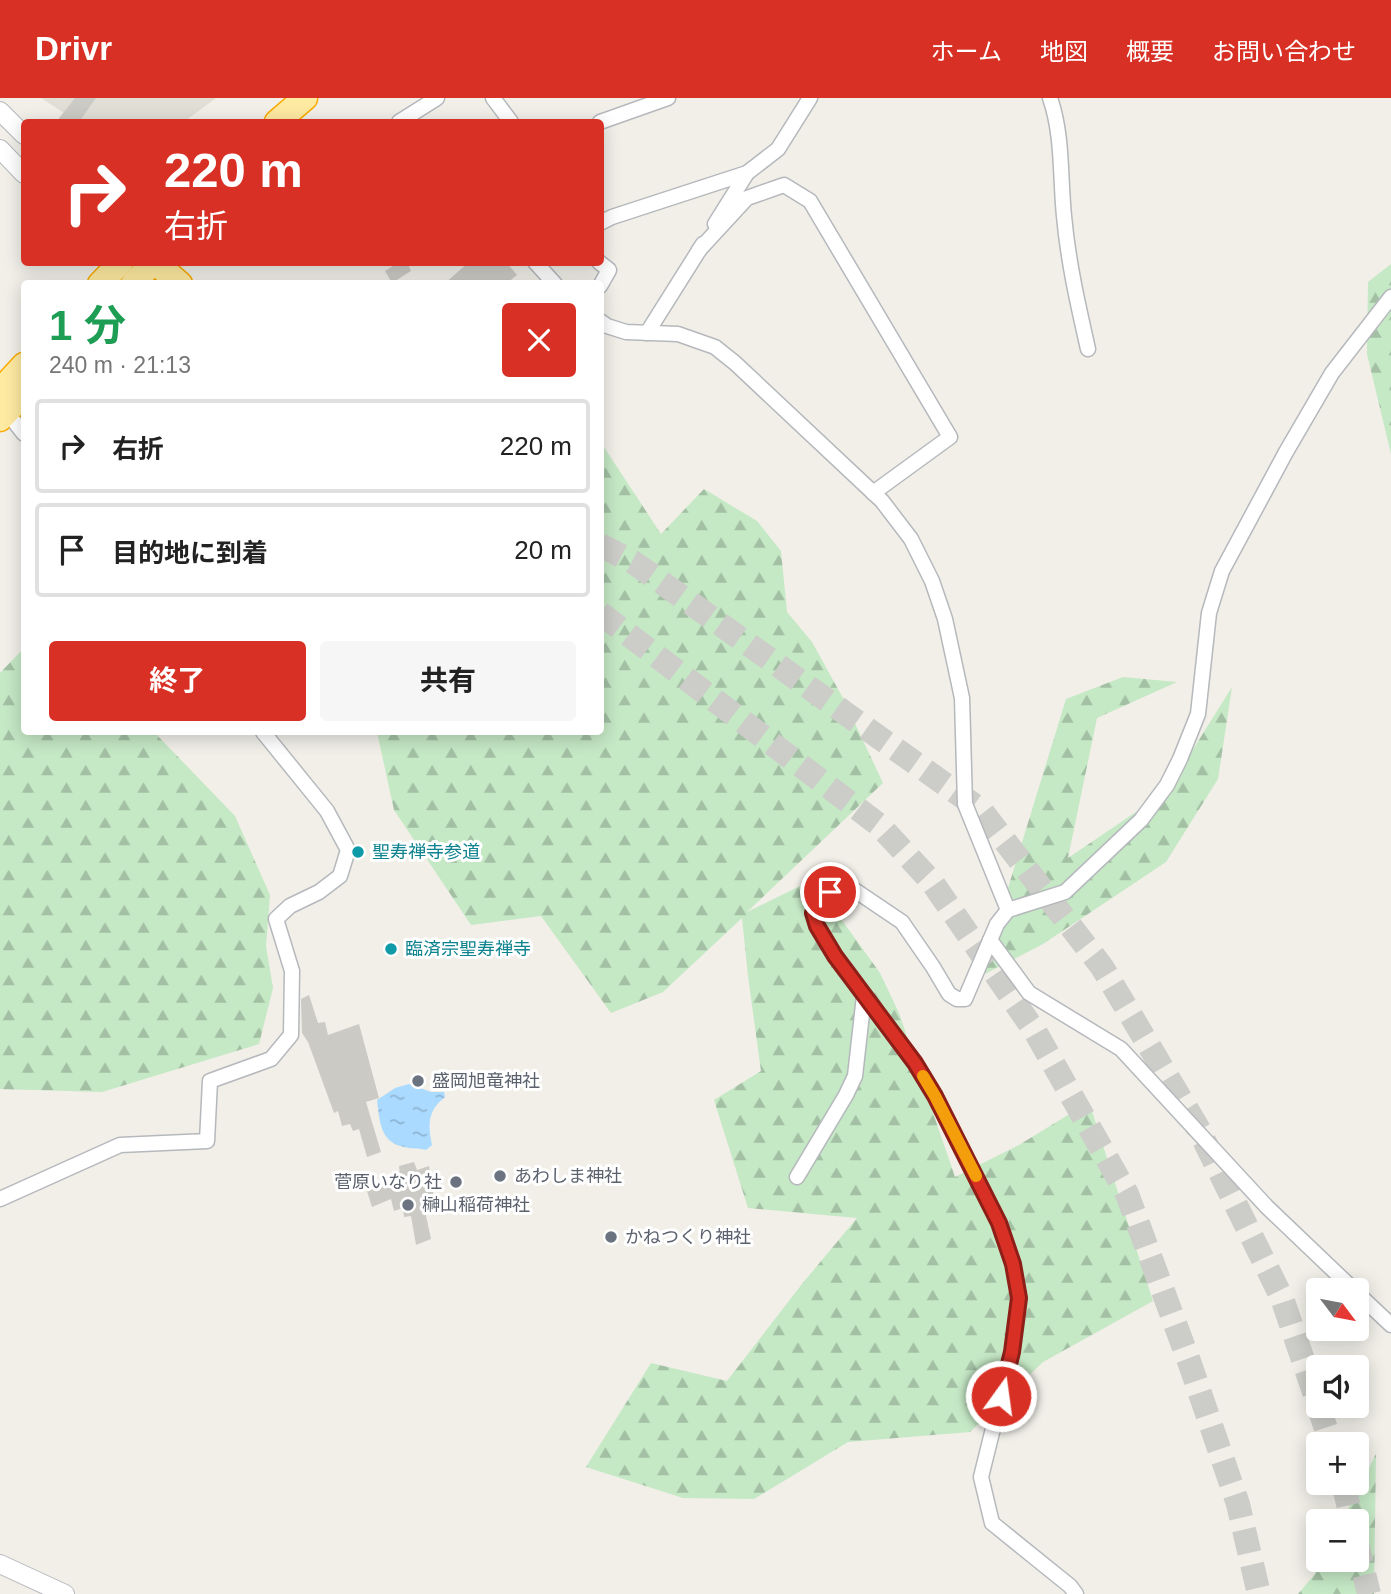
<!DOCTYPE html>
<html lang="ja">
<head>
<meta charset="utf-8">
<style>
	:root { --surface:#fff; --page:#f6f6f6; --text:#222; --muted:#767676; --line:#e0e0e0; --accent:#d93025 }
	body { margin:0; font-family:Arial,"Noto Sans JP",sans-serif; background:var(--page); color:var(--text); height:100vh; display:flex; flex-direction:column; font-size:26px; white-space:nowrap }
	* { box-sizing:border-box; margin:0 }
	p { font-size:23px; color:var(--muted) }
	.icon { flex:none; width:38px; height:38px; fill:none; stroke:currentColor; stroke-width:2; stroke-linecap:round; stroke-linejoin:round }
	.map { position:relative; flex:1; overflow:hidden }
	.side { position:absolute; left:21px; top:182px; width:583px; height:455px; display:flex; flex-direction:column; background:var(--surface); border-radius:7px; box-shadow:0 4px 18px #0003 }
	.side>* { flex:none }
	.guide { position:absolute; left:21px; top:21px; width:583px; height:147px; border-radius:7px; box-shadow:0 4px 18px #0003; background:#d93025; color:#fff; overflow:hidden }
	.needle { width:46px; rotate:122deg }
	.controls { position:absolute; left:1306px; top:1180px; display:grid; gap:14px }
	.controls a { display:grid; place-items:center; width:63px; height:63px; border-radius:7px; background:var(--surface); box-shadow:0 4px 18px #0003; font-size:35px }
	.pin { position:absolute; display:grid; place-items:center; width:60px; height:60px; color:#fff; margin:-30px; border:4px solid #fff; border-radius:50%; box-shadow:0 2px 7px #0007 }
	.me { position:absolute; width:77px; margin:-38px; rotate:14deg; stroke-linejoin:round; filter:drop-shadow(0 0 5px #0008) }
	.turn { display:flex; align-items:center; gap:24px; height:147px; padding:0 28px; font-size:32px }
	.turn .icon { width:91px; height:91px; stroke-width:2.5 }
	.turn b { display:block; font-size:49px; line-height:60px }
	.round { display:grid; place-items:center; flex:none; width:74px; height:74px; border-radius:7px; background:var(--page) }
	.summary { display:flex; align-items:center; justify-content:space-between; height:119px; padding:0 28px }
	h1 { font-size:42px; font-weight:700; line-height:52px; color:#1e9e55 }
	.primary-button { display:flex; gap:14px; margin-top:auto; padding:14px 28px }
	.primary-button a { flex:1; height:80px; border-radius:7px; background:var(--accent); color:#fff; font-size:28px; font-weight:700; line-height:80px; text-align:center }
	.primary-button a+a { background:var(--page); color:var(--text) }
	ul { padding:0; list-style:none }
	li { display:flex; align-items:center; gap:21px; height:94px; margin:0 14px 10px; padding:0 14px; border:4px solid var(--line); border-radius:7px }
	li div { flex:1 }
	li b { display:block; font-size:26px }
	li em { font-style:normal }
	header { display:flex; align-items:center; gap:42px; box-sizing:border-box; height:98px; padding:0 35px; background:var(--accent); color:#fff }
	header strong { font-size:33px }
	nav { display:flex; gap:38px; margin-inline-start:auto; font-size:24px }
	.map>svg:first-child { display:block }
	.education { fill:#e1ded6 }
	.forest { fill:url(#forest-firs) }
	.water { fill:url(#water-ripples) }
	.building { fill:#cccac5 }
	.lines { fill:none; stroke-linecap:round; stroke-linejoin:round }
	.trunk-tunnel { stroke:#ccccc8; stroke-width:24; stroke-dasharray:24 12; stroke-linecap:butt }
	.minor-casing { stroke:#b5b8bc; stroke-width:17 }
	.tertiary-casing { stroke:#b5b8bc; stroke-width:20 }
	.trunk-casing { stroke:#f9ab00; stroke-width:27 }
	.minor { stroke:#fff; stroke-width:14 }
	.tertiary { stroke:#fff; stroke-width:18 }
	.trunk { stroke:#feeaa1; stroke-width:24 }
	.route-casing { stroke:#8d1f18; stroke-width:18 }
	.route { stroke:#d93025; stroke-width:12 }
	.slow { stroke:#f59e0b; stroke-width:12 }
	.culture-dot { fill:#0f9aa8; stroke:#fff; stroke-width:2.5 }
	.worship-dot { fill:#6b7280; stroke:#fff; stroke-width:2.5 }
	.labels { text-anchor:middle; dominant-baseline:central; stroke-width:6; stroke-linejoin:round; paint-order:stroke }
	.culture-label { font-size:18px; fill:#0d838f; stroke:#fff; text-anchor:start }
	.worship-label { font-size:18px; fill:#5b616d; stroke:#fff; text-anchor:start }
</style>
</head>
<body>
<header>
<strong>Drivr</strong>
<nav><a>ホーム</a><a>地図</a><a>概要</a><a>お問い合わせ</a></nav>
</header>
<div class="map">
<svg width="1391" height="1496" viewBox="0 0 1391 1496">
	<defs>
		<pattern id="forest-firs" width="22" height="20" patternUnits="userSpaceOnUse" patternTransform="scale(1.75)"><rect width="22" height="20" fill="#c5e8c5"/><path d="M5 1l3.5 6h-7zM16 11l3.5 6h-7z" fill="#a3c0a4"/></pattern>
		<pattern id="water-ripples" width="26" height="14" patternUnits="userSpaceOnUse" patternTransform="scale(1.75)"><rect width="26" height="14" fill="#aadaff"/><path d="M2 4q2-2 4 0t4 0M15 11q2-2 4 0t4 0" fill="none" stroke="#8eb4d2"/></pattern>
	</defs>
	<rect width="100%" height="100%" fill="#f1efe8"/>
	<path class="education" d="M 41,0 L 216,0 L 185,23 L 162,24 L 78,24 Z"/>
	<g class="forest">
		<path d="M 1391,166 L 1391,356 L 1367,256 L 1368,184 Z"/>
		<path d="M 600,343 L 661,436 L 704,391 L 757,423 L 781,453 L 787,514 L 812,544 L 844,602 L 883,685 L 747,814 L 806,785 L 841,821 L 880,875 L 899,915 L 955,1079 L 1019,1047 L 1089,1004 L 1153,1203 L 1043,1264 L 970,1334 L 848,1344 L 754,1401 L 683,1400 L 586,1369 L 651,1265 L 727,1283 L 802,1186 L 857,1120 L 748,1110 L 714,1002 L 761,973 L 748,878 L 742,820 L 663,894 L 611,915 L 541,818 L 471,827 L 394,712 L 377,634 L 600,634 Z"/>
		<path d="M 24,550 L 24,634 L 154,634 L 235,718 L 270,797 L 266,848 L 273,890 L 259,946 L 102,994 L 0,991 L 0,575 Z"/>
		<path d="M 1123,579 L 1177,584 L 1097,620 L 1068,760 L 1167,693 L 1232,589 L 1218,681 L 1166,764 L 1043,846 L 979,879 L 997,826 L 1066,601 Z"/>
		<path d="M 1376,1356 L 1374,1496 L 1298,1496 L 1315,1476 L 1323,1461 L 1356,1461 L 1356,1423 L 1342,1423 Z"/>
	</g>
	<path class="water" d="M 409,986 L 431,994 L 444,994 L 445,999 C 427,1013 428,1027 432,1047 L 426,1052 C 419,1050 416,1051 409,1050 C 380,1046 380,1026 377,1002 L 395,990 Z"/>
	<g class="building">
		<path d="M 75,0 L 96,0 L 79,24 L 56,24 Z"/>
		<path d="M 399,164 L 407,164 L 411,173 L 392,185 L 385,173 Z"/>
		<path d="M 469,164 L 506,164 L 517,177 L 506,186 L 444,186 Z"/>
		<path d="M 309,897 L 318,925 L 325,924 L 328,937 L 359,926 L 379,1000 L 366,1004 L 381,1054 L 367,1059 L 359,1031 L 353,1033 L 350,1026 L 342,1028 L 338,1013 L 334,1015 L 308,944 L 302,935 L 301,901 Z"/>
		<path d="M 414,1064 L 417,1072 L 429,1068 L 434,1101 L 423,1104 L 431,1141 L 416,1147 L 411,1118 L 404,1119 L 403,1110 L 394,1113 L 391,1101 L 372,1109 L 366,1090 L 400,1078 L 399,1068 Z"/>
	</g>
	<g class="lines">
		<g class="trunk-tunnel">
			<path d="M 600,447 L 633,464 L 981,712 L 1102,869 L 1198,1030 L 1282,1200 L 1318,1306"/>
			<path d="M 600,515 L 879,727 L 932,784 L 1036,935 L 1127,1096 L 1190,1266 L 1238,1406 L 1259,1496"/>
			<path d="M 1318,1307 L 1331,1346"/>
			<path d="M 1343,1384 L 1352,1423"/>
			<path d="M 1356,1442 L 1369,1496"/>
		</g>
		<g class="minor-casing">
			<g id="minor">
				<path d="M 493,0 L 511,24"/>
				<path d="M 1050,0 C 1063,37 1060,79 1064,118 C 1068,163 1078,207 1088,251"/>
				<path d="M 399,24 L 437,0"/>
				<path d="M 600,24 L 668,0"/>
				<path d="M 600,125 L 612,119 L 747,75"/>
				<path d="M 715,126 L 747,75 L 778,51 L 810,0"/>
				<path d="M 699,152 L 747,100 L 784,87 L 810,103 L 950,339 L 873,395"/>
				<path d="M 535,164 L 555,186"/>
				<path d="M 599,164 L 609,172 L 600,188"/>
				<path d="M 600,223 L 607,228 L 626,234 L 678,236 L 715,249 L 735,265 L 882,403 L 911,441 L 932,483 L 945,521 L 962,600 L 965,706 L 1008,812"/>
				<path d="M 647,235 L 703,146"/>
				<path d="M 1,312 L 13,322 L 24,336"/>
				<path d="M 990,842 L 1029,895 L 1121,951 L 1267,1109 L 1354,1192"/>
				<path d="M 797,1079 L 846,997 L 855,978 L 864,898"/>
				<path d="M 0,1101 L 120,1047 L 207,1043 L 210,983 L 271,961 L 291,937 L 292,873 L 276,821 L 290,808 L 319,794 L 340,778 L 348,752 L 327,713 L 263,634"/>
				<path d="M 1356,1194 L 1391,1227"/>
				<path d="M 1076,1496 L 1070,1488 L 992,1425 L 981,1379 L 1012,1254 L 1019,1200 L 1013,1166 L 999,1125 L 935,998 L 915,965 L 835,858 L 817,828 L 813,815 L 830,794 L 856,793 L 902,824 L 933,869 L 949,896 L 957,901 L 965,901 L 997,826 L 1008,812 L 1065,794 L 1141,722 L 1167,687 L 1180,661 L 1198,616 L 1209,515 L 1222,473 L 1286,354 L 1332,275 L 1391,199"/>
			</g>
		</g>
		<g class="tertiary-casing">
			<g id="tertiary">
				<path d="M 0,13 L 24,37"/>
				<path d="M 0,51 L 24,76"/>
				<path d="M 0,1466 L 65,1496"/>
			</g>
		</g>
		<g class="trunk-casing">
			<g id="trunk">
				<path d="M 277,24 L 305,0"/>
				<path d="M 155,164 L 180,186"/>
				<path d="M 100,186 L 121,164"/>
				<path d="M 133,186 L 153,164"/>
				<path d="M 0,293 L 24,267"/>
				<path d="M 0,321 L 24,296"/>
			</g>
		</g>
		<use href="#minor" class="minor"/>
		<use href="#tertiary" class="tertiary"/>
		<use href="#trunk" class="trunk"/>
	</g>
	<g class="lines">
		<g class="route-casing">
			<path id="route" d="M 830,794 L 813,815 L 817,828 L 835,858 L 915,965 L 935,998 L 999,1125 L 1013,1166 L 1019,1200 L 1012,1254 L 1001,1298"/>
		</g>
		<use href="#route" class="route"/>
		<path class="slow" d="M 923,978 L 935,998 L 976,1078"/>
	</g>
	<g class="culture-dot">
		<circle cx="358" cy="754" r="7"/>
		<circle cx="391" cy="851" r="7"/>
	</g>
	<g class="worship-dot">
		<circle cx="418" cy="983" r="7"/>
		<circle cx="500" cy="1078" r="7"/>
		<circle cx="456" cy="1084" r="7"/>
		<circle cx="408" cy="1107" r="7"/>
		<circle cx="611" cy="1139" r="7"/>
	</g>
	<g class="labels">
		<g class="culture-label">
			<text x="372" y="754">聖寿禅寺参道</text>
			<text x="405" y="851">臨済宗聖寿禅寺</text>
		</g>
		<g class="worship-label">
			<text x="432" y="983">盛岡旭竜神社</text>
			<text x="514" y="1078">あわしま神社</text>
			<text x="442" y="1084" text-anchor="end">菅原いなり社</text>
			<text x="422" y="1107">榊山稲荷神社</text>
			<text x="625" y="1139">かねつくり神社</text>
		</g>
	</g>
</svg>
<div class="controls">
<a><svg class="needle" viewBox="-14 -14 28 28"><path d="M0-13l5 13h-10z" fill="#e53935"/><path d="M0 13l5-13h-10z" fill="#767676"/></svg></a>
<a><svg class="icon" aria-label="sound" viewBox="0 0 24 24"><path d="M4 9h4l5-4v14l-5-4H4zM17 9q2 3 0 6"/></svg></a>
<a>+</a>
<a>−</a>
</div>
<div class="pin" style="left:830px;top:794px;background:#d93025"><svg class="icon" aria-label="arrive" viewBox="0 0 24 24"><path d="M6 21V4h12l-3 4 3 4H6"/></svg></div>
<svg class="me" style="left:1001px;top:1298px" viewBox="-20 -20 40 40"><circle r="17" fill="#d93025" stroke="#fff" stroke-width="3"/><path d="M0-11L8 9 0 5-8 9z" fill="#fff"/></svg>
<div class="guide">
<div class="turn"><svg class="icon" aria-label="right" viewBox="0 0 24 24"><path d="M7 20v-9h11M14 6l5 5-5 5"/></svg><div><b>220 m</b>右折</div></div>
</div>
<section class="side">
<div class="summary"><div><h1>1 分</h1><p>240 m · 21:13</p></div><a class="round" style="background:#d93025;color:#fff"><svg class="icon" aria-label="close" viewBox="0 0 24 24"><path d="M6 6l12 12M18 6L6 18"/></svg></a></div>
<ul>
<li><svg class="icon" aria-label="right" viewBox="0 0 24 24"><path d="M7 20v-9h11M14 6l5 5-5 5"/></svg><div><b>右折</b></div><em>220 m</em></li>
<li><svg class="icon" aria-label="arrive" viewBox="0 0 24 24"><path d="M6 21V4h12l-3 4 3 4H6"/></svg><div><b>目的地に到着</b></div><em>20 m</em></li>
</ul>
<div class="primary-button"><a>終了</a><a>共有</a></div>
</section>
</div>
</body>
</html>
